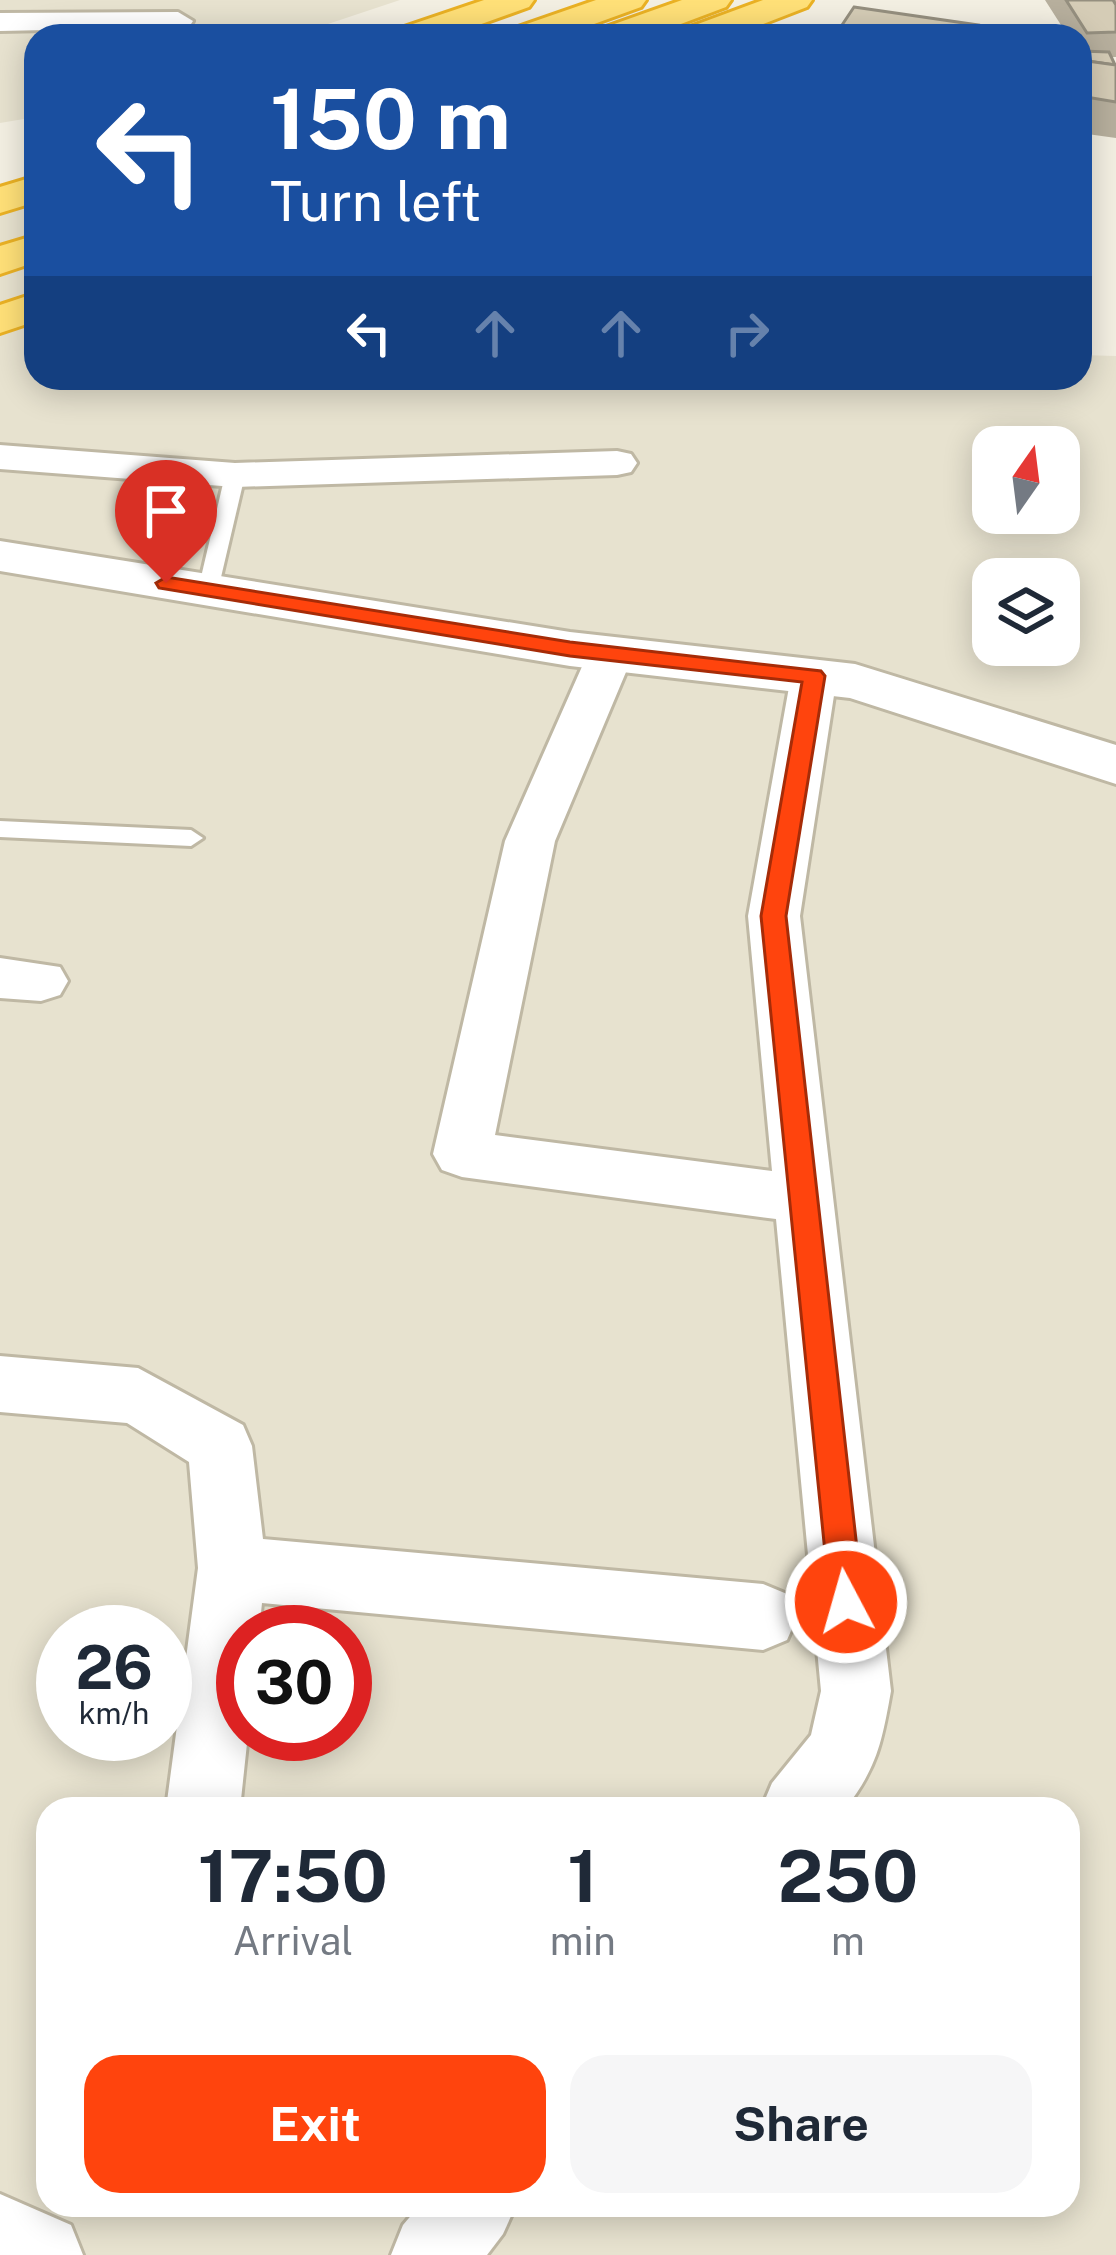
<!DOCTYPE html>
<html lang="en">
<head>
<meta charset="utf-8">
<style>
	:root { --surface:#fff; --page:#f6f6f7; --text:#1f2937; --muted:#747a83; --accent:#ff440d }
	body { margin:0; font-family:"Public Sans",sans-serif; background:var(--page); color:var(--text); height:100vh; display:flex; flex-direction:column; font-size:45px; white-space:nowrap }
	* { box-sizing:border-box; margin:0 }
	p { font-size:39px; color:var(--muted) }
	.icon { flex:none; width:66px; height:66px; fill:none; stroke:currentColor; stroke-width:2; stroke-linecap:round; stroke-linejoin:round }
	.map { position:relative; flex:1; overflow:hidden }
	.panel { position:absolute; left:36px; top:1797px; width:1044px; height:420px; display:flex; flex-direction:column; background:var(--surface); border-radius:36px; box-shadow:0 6px 30px #0003 }
	.panel>* { flex:none }
	.guide { position:absolute; left:24px; top:24px; width:1068px; height:366px; border-radius:36px; box-shadow:0 6px 30px #0003; background:#1a4fa0; color:#fff; overflow:hidden }
	.needle { width:78px; rotate:14deg }
	.controls { position:absolute; left:972px; top:426px; display:grid; gap:24px }
	.controls a { display:grid; place-items:center; width:108px; height:108px; border-radius:24px; background:var(--surface); box-shadow:0 6px 30px #0003; font-size:60px }
	.speed { position:absolute; left:36px; top:1605px; display:flex; gap:24px; font-size:60px; font-weight:700; text-align:center }
	.speed>* { display:grid; place-content:center; width:156px; height:156px; border-radius:50%; background:var(--surface); box-shadow:0 6px 30px #0003; line-height:1 }
	.speed small { font-size:30px; font-weight:400 }
	.speed .limit { border:18px solid #d22; background:#fff; color:#111 }
	.pin { position:absolute; display:grid; place-items:center; width:102px; height:102px; color:#fff; margin:-123px -51px; border-radius:50% 50% 50% 0; rotate:-45deg; box-shadow:0 0 12px #0007 }
	.pin .icon { rotate:45deg }
	.me { position:absolute; width:132px; margin:-66px; rotate:354deg; stroke-linejoin:round; filter:drop-shadow(0 0 9px #0008) }
	.turn { display:flex; align-items:center; gap:42px; height:252px; padding:0 48px; font-size:54px }
	.turn .icon { width:156px; height:156px; stroke-width:2.5 }
	.turn b { display:block; font-size:84px; line-height:102px }
	.lanes { display:flex; align-items:center; height:114px; padding:0 48px; background:#0003; justify-content:center; gap:60px; direction:ltr }
	.lanes .off { opacity:.35 }
	.eta { display:flex; justify-content:space-evenly; align-items:center; height:204px; text-align:center }
	.eta b { font-size:72px; font-weight:700; line-height:84px }
	.cta { display:flex; gap:24px; margin-top:auto; padding:24px 48px }
	.cta a { flex:1; height:138px; border-radius:36px; background:var(--accent); color:#fff; font-size:48px; font-weight:700; line-height:138px; text-align:center }
	.cta a+a { background:var(--page); color:var(--text) }
	.map>svg:first-child { display:block }
	.residential { fill:#e7e2cf; fill-rule:evenodd }
	.lines { fill:none; stroke-linecap:round; stroke-linejoin:round }
	.service-casing { stroke:#bfb8a4; stroke-width:6 }
	.minor-casing { stroke:#bfb8a4; stroke-width:6 }
	.tertiary-casing { stroke:#bfb8a4; stroke-width:6 }
	.trunk-casing { stroke:#eab124; stroke-width:6 }
	.service { fill:#fff; fill-rule:evenodd }
	.minor { fill:#fff; fill-rule:evenodd }
	.tertiary { fill:#fff; fill-rule:evenodd }
	.trunk { fill:#ffe078; fill-rule:evenodd }
	.wall { fill:#b7af9d }
	.building { fill:#d5ccb6; stroke:#958f7f; stroke-width:3 }
	.route { fill:#ff440d; stroke:#a62c08; stroke-width:3 }
</style>
</head>
<body>
<div class="map">
<svg width="1116" height="2255" viewBox="0 0 1116 2255">
	<rect width="100%" height="100%" fill="#f3efe2"/>
	<g class="residential">
		<path d="M 0,0 L 400,0 L 292,36 L 36,36 L 36,117 L 0,123 Z"/>
		<path d="M 36,191 L 36,378 L 1080,378 L 1080,355 L 1116,356 L 1116,2255 L 0,2255 L 0,203 ZM 993,447 L 1059,447 L 1059,513 L 993,513 ZM 993,579 L 1059,579 L 1059,645 L 993,645 ZM 63,1632 L 165,1632 L 165,1734 L 63,1734 ZM 243,1632 L 345,1632 L 345,1734 L 243,1734 ZM 48,1809 L 1068,1809 L 1068,2205 L 48,2205 Z"/>
	</g>
	<g class="lines">
		<g class="service-casing">
			<g id="service">
				<path d="M 235,469 L 245,475 L 218,590 L 208,596 L 198,590 L 225,475 Z"/>
				<path d="M 0,821 L 191,830 L 203,838 L 191,846 L 0,837 Z"/>
			</g>
		</g>
		<g class="minor-casing">
			<g id="minor">
				<path d="M 178,12 L 193,21 L 189,27 L 0,31 L 0,13 Z"/>
				<path d="M 0,445 L 235,463 L 617,451 L 631,454 L 637,463 L 631,472 L 617,475 L 235,487 L 0,469 Z"/>
				<path d="M 611,638 L 627,643 L 634,653 L 555,841 L 495,1135 L 772,1171 L 748,916 L 791,676 L 798,665 L 814,661 L 830,665 L 837,676 L 800,916 L 891,1691 C 882,1742 877,1768 845,1809 L 761,1809 L 772,1783 L 811,1735 L 821,1691 L 776,1219 L 462,1177 L 442,1170 L 433,1154 L 505,841 L 588,653 L 595,643 Z"/>
				<path d="M 0,958 L 60,967 L 68,981 L 60,995 L 41,1001 L 0,998 Z"/>
				<path d="M 0,1356 L 138,1368 L 243,1425 L 252,1446 L 263,1539 L 763,1584 L 787,1594 L 797,1617 L 787,1640 L 763,1650 L 262,1603 L 259,1632 L 243,1632 L 243,1734 L 248,1734 L 240,1809 L 166,1809 L 198,1568 L 189,1462 L 127,1423 L 0,1412 Z"/>
				<path d="M 0,2194 L 71,2225 L 83,2255 L 0,2255 Z"/>
				<path d="M 420,2205 L 516,2205 L 503,2234 L 487,2255 L 391,2255 L 403,2225 Z"/>
			</g>
		</g>
		<g class="tertiary-casing">
			<path id="tertiary" d="M 0,541 L 570,632 L 855,664 L 1116,745 L 1116,784 L 850,698 L 570,666 L 0,571 Z"/>
		</g>
		<g class="trunk-casing">
			<g id="trunk">
				<path d="M 484,0 L 534,0 L 529,7 L 448,36 L 396,36 L 401,28 Z"/>
				<path d="M 596,0 L 646,0 L 641,7 L 561,36 L 510,36 L 515,28 Z"/>
				<path d="M 682,0 L 731,0 L 726,7 L 649,36 L 598,36 L 603,28 Z"/>
				<path d="M 763,0 L 812,0 L 807,7 L 732,36 L 682,36 L 687,28 Z"/>
				<path d="M 36,176 L 36,202 L 0,213 L 0,187 Z"/>
				<path d="M 36,235 L 36,262 L 0,274 L 0,246 Z"/>
				<path d="M 36,293 L 36,321 L 0,333 L 0,305 Z"/>
			</g>
		</g>
		<use href="#service" class="service"/>
		<use href="#minor" class="minor"/>
		<use href="#tertiary" class="tertiary"/>
		<use href="#trunk" class="trunk"/>
	</g>
	<g class="wall">
		<path d="M 1045,0 L 1116,0 L 1116,57 L 1111,57 L 1116,65 L 1116,138 L 1080,133 L 1080,36 L 1068,36 Z"/>
		<path d="M 842,25 L 976,36 L 841,36 Z"/>
	</g>
	<g class="building">
		<path d="M 1066,0 L 1113,0 L 1116,5 L 1116,32 L 1087,33 Z"/>
		<path d="M 854,7 L 978,25 L 972,36 L 917,36 L 842,25 Z"/>
		<path d="M 862,28 L 917,36 L 857,36 Z"/>
		<path d="M 1080,51 L 1109,52 L 1115,65 L 1080,60 Z"/>
		<path d="M 1080,60 L 1116,65 L 1116,102 L 1080,96 Z"/>
	</g>
	<path class="route" d="M 166,577 L 570,642 L 821,671 L 825,676 L 786,916 L 863,1602 L 858,1613 L 846,1617 L 835,1613 L 830,1602 L 761,916 L 802,682 L 570,656 L 159,588 L 156,583 Z"/>
</svg>
<div class="controls">
<a><svg class="needle" viewBox="-14 -14 28 28"><path d="M0-13l5 13h-10z" fill="#e53935"/><path d="M0 13l5-13h-10z" fill="#747a83"/></svg></a>
<a><svg class="icon" aria-label="layers" viewBox="0 0 24 24"><path d="M12 4l9 5-9 5-9-5zM3 14l9 5 9-5"/></svg></a>
</div>
<div class="speed"><div>26<small>km/h</small></div><div class="limit">30</div></div>
<div class="pin" style="left:166px;top:583px;background:#d93025"><svg class="icon" aria-label="arrive" viewBox="0 0 24 24"><path d="M6 21V4h12l-3 4 3 4H6"/></svg></div>
<svg class="me" style="left:846px;top:1602px" viewBox="-20 -20 40 40"><circle r="17" fill="#ff440d" stroke="#fff" stroke-width="3"/><path d="M0-11L8 9 0 5-8 9z" fill="#fff"/></svg>
<div class="guide">
<div class="turn"><svg class="icon" aria-label="left" viewBox="0 0 24 24"><path d="M17 20v-9H6M10 6l-5 5 5 5"/></svg><div><b>150 m</b>Turn left</div></div>
<div class="lanes"><svg class="icon" aria-label="left" viewBox="0 0 24 24"><path d="M17 20v-9H6M10 6l-5 5 5 5"/></svg><svg class="icon off" aria-label="ahead" viewBox="0 0 24 24"><path d="M12 20V5M6 11l6-6 6 6"/></svg><svg class="icon off" aria-label="ahead" viewBox="0 0 24 24"><path d="M12 20V5M6 11l6-6 6 6"/></svg><svg class="icon off" aria-label="right" viewBox="0 0 24 24"><path d="M7 20v-9h11M14 6l5 5-5 5"/></svg></div>
</div>
<section class="panel">
<div class="eta">
<div><b>17:50</b><p>Arrival</p></div>
<div><b>1</b><p>min</p></div>
<div><b>250</b><p>m</p></div>
</div>
<div class="cta"><a>Exit</a><a>Share</a></div>
</section>
</div>
</body>
</html>
